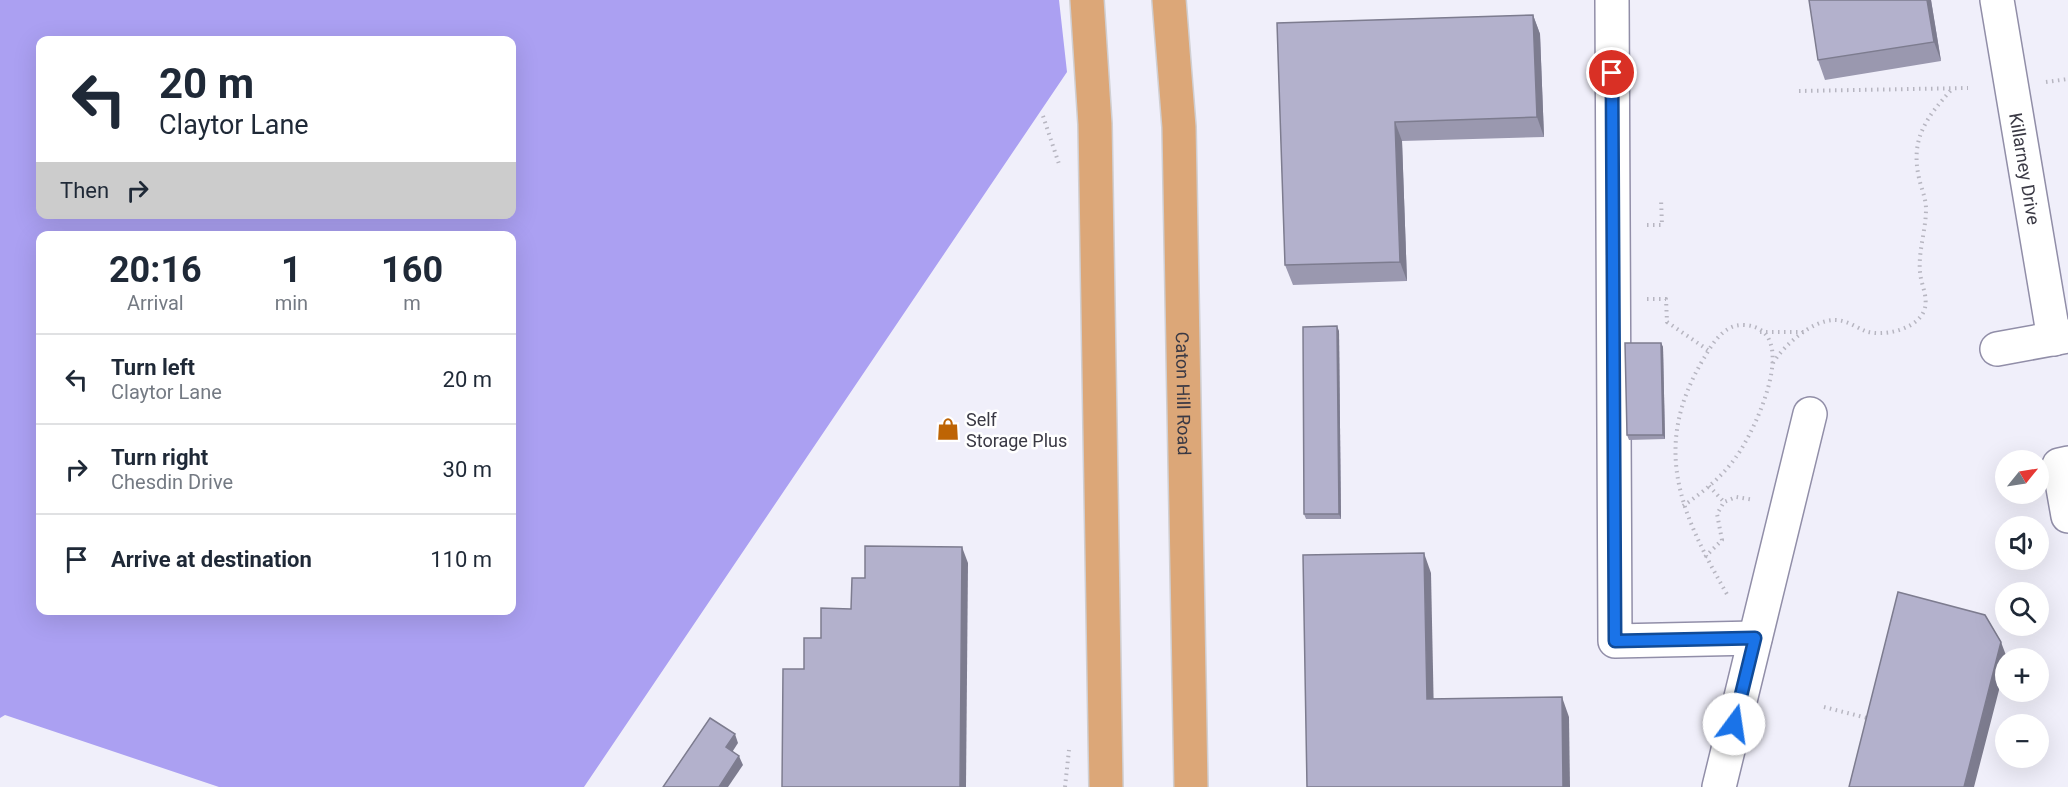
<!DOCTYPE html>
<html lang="en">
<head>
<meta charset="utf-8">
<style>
	:root { --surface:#fff; --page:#f6f6f7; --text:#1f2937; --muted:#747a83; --line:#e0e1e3 }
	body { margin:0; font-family:Roboto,sans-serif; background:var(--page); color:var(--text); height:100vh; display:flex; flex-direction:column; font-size:22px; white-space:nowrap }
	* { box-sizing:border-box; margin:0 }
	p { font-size:20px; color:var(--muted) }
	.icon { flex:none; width:33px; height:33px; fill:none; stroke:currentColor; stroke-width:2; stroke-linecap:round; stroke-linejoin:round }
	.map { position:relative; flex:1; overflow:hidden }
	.details { position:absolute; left:36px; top:231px; width:480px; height:384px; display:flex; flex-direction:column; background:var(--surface); border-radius:12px; box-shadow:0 6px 24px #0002 }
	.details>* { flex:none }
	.hud { position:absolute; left:36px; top:36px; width:480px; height:183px; border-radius:12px; box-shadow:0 6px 24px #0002; background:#fff; color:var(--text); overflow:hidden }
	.needle { width:39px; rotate:60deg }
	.tools { position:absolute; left:1995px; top:450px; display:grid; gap:12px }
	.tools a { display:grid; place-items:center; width:54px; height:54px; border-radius:50%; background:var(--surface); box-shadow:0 6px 24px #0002; font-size:30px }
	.pin { position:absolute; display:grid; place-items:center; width:51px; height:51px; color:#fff; margin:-26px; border:3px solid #fff; border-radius:50%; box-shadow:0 2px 6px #0007 }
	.me { position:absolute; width:66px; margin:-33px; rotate:14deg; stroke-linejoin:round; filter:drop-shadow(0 0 4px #0008) }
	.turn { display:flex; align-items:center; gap:21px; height:126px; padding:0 24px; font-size:27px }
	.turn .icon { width:78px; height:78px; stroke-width:2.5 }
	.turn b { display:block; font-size:42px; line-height:51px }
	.then { display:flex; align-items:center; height:57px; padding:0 24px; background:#0003; gap:12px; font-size:22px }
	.eta { display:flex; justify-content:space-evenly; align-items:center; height:102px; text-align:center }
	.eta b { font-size:36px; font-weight:700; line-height:42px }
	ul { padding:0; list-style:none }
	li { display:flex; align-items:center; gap:18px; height:90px; padding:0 24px; border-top:2px solid var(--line) }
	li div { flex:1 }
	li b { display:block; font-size:22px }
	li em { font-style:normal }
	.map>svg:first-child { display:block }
	.forest { fill:#aba0f2; fill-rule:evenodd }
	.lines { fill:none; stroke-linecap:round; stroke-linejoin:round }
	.minor-casing { stroke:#918ea8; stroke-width:36 }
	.major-casing { stroke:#d0cfd2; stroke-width:36 }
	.path { stroke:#b7b6c1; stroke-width:4; stroke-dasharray:1.5 4.5; stroke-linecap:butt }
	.minor { stroke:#fff; stroke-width:33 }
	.major { stroke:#dca778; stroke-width:33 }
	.wall { fill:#9a98af }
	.shaded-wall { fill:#7d7c8f }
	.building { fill:#b3b1cc; stroke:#7d7c8f; stroke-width:1.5 }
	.route-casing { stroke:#114b97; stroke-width:15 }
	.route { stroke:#1a73e8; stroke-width:10 }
	.labels { text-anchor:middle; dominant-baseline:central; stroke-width:5; stroke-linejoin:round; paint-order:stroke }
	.street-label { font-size:18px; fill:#3a3944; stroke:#fff }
	.poi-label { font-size:18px; fill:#3a3944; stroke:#fff; text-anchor:start }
</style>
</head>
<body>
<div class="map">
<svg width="2068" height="787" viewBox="0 0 2068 787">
	<rect width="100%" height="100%" fill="#f0effa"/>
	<path class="forest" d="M 0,0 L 1059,0 L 1067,72 L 584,787 L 219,787 L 5,715 L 0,718 ZM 40,40 L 512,40 L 512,214 L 40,214 ZM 40,236 L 512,236 L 512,610 L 40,610 Z"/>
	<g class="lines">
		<g class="minor-casing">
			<g id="minor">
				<path d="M 1612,0 L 1615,641 L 1755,638"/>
				<path id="s1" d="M 1997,0 L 2054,339"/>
				<path d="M 1997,349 L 2068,336"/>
				<path d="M 2068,463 L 2059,465 L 2068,516"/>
				<path d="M 1719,787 L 1810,414"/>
			</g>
		</g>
		<g class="major-casing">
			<g id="major">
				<path d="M 1087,0 L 1095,124 L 1106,787"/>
				<path id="s2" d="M 1169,0 L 1179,127 L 1191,787"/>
			</g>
		</g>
		<g class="path">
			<path d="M 2046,82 L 2068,79"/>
			<path d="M 1799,91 L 1968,88"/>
			<path d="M 1043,116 L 1060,167"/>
			<path d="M 1647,225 L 1662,225 L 1661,199"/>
			<path d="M 1647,299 L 1666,299 L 1667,322 L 1708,350"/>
			<path d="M 1760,332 L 1804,332"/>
			<path d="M 1773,363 C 1784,345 1812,320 1835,320 C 1846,320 1856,327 1865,331 C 1882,337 1914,330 1923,313 C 1930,299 1921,286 1920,272 C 1918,252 1926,230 1926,209 C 1926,198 1921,188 1919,178 C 1910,138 1927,117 1952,89"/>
			<path d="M 1709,486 L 1724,502"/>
			<path d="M 1683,506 C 1703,492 1722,477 1736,457 C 1754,433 1804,328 1744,325 C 1724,324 1713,343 1704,358 C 1650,448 1681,514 1728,596"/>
			<path d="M 1705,557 L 1722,540 L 1717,514 L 1724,502 L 1736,497 L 1754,500"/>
			<path d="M 1824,707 L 1871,719"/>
			<path d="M 1065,787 L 1069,750"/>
		</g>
		<use href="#minor" class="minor"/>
		<use href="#major" class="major"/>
	</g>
	<g class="wall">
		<path d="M 1931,0 L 1941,61 L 1825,80 L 1818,60 Z"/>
		<path d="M 1533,15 L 1540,34 L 1544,137 L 1402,141 L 1407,281 L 1293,285 L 1285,265 L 1277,23 Z"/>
		<path d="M 1339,331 L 1341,519 L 1306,519 L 1304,514 Z"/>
		<path d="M 1661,343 L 1663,347 L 1665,439 L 1629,440 L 1627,435 Z"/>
	</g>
	<g class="shaded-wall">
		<path d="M 1927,0 L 1931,0 L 1941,61 L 1934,42 Z"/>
		<path d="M 1533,15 L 1540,34 L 1544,137 L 1537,117 Z"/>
		<path d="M 1395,122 L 1402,141 L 1407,281 L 1400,262 Z"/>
		<path d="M 1337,326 L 1339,331 L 1341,519 L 1339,514 Z"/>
		<path d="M 1661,343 L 1663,347 L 1665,439 L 1663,435 Z"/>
		<path d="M 962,547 L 968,563 L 966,787 L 960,787 Z"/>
		<path d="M 1424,553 L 1431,573 L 1434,719 L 1427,699 Z"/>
		<path d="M 2001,642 L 2007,658 L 2006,658 L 2006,663 L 1974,787 L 1964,787 Z"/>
		<path d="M 1562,697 L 1569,717 L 1570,787 L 1563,787 Z"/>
		<path d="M 735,734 L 738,743 L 729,757 L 726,747 Z"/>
		<path d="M 739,756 L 743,765 L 728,787 L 719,787 Z"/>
	</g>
	<g class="building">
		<path d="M 1809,0 L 1927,0 L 1934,42 L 1818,60 Z"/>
		<path d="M 1533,15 L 1537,117 L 1395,122 L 1400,262 L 1285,265 L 1277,23 Z"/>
		<path d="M 1337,326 L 1339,514 L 1304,514 L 1303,327 Z"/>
		<path d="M 1625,343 L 1661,343 L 1663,435 L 1627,435 Z"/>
		<path d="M 865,546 L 962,547 L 960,787 L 782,787 L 783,669 L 804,669 L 804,638 L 821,638 L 821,608 L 851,609 L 852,578 L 865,578 Z"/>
		<path d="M 1424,553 L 1427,699 L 1562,697 L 1563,787 L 1307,787 L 1303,555 Z"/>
		<path d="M 1898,592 L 1985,615 L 2001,642 L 1964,787 L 1849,787 Z"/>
		<path d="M 710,718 L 735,734 L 726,747 L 739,756 L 719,787 L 663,787 Z"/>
	</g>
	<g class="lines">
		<g class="route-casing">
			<path id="route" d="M 1612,73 L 1615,641 L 1755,638 L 1734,724"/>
		</g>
		<use href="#route" class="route"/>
	</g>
	<defs>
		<g id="shop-bare" transform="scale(1.8)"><path d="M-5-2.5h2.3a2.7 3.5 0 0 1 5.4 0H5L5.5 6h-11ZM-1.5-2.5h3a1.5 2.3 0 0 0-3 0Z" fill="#be6404" stroke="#fff" stroke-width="2.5" paint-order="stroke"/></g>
	</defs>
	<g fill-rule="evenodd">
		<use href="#shop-bare" x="948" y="429"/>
	</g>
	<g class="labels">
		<g class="street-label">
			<text stroke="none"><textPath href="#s1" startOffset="171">Killarney Drive</textPath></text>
			<text stroke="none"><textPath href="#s2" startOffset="394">Caton Hill Road</textPath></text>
		</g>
		<g class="poi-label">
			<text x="966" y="419">Self<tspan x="966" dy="21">Storage Plus</tspan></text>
		</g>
	</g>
</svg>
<div class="tools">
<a><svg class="needle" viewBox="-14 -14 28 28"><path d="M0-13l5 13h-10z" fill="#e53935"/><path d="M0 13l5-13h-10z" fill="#747a83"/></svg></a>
<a><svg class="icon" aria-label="sound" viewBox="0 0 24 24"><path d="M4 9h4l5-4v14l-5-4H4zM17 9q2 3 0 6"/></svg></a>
<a><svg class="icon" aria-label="search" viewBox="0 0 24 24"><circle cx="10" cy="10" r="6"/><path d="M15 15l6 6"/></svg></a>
<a>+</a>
<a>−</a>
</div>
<div class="pin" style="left:1612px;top:73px;background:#d93025"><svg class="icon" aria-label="arrive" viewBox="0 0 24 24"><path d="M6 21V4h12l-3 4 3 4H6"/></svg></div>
<svg class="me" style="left:1734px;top:724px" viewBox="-20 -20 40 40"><circle r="19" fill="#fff"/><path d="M0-13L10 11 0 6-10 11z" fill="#1a73e8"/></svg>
<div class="hud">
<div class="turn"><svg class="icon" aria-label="left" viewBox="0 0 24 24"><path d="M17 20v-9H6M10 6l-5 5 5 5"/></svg><div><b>20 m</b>Claytor Lane</div></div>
<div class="then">Then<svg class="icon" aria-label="right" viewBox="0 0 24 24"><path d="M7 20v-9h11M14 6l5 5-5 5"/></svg></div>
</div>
<section class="details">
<div class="eta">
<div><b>20:16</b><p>Arrival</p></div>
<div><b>1</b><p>min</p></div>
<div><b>160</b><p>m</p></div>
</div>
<ul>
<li><svg class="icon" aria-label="left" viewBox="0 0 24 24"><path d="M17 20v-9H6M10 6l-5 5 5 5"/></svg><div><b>Turn left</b><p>Claytor Lane</p></div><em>20 m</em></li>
<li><svg class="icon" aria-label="right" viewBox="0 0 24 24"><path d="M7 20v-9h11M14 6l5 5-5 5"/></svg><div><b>Turn right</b><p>Chesdin Drive</p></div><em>30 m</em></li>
<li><svg class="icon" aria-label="arrive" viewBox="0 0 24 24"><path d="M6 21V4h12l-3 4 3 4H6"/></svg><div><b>Arrive at destination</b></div><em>110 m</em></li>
</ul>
</section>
</div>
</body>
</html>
